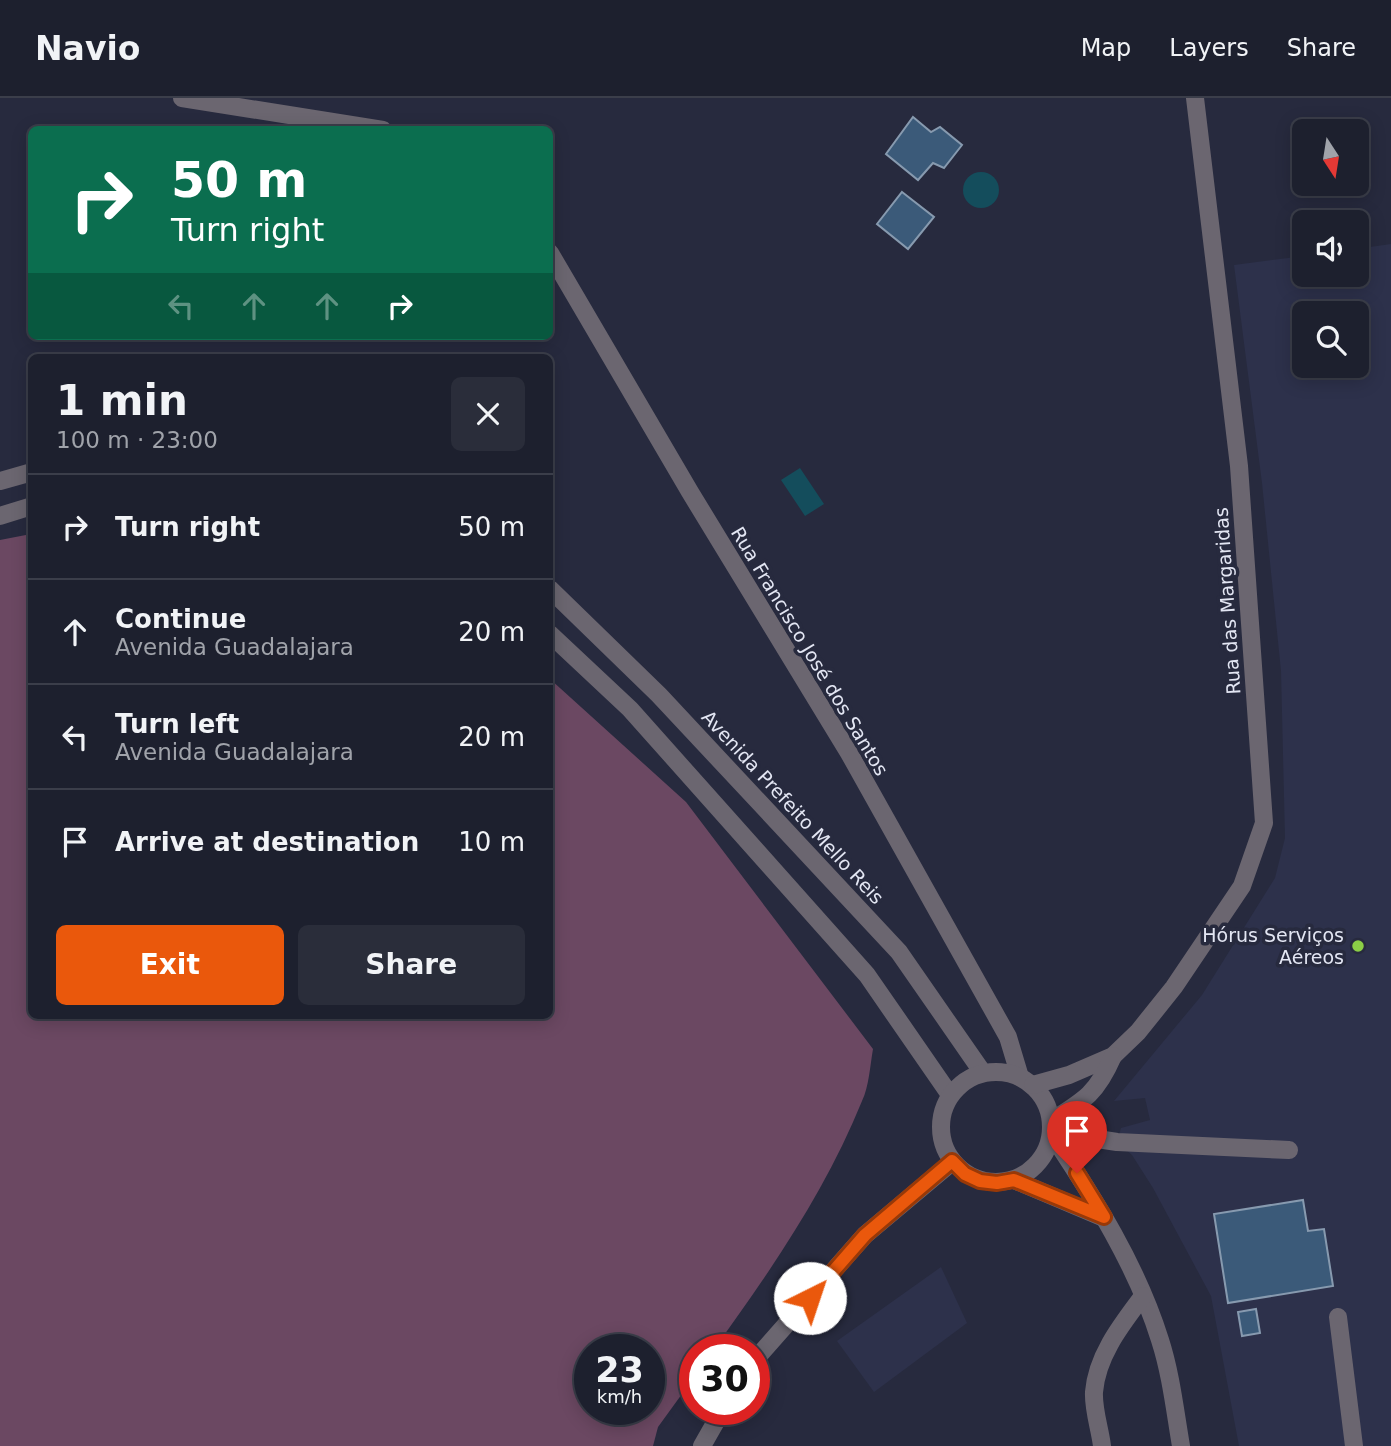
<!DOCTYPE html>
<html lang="en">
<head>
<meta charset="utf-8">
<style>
	:root { --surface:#1d202e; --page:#2a2d3a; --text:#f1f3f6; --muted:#a0a3aa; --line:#3b3e4a; --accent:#ea580c }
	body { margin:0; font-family:"DejaVu Sans",sans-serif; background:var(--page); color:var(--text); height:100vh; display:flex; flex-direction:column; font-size:26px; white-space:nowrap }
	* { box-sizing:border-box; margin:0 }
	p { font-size:23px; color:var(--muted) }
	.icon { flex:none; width:38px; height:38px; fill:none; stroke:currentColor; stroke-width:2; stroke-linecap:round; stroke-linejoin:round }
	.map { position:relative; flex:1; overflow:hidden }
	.side { position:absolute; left:28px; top:256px; width:525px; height:665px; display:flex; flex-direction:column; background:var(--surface); border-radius:10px; box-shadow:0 4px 18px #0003,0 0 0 2px var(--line) }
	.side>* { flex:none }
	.top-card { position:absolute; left:28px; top:28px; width:525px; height:214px; border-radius:10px; box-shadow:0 4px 18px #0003,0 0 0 2px var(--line); background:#0b6e4f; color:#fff; overflow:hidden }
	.needle { width:46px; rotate:168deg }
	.tools { position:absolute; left:1292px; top:21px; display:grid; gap:14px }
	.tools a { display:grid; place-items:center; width:77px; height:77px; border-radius:10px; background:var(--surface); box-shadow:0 4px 18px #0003,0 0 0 2px var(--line); font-size:35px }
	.speed { position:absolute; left:574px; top:1236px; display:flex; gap:14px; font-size:35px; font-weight:700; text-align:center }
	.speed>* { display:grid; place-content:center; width:91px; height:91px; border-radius:50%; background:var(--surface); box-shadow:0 4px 18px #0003,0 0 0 2px var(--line); line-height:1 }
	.speed small { font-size:18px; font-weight:400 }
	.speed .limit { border:10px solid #d22; background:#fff; color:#111 }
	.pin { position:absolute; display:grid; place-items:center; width:60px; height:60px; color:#fff; margin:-72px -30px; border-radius:50% 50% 50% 0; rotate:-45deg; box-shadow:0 0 7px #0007 }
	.pin .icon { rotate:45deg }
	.me { position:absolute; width:77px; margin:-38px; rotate:41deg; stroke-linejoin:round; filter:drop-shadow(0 0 5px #0008) }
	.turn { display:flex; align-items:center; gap:24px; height:147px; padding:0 28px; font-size:32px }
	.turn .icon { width:91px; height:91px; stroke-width:2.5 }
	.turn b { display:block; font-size:49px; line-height:60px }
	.lanes { display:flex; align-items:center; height:66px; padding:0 28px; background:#0003; justify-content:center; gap:35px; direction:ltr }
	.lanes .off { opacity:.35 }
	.round { display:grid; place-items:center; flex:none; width:74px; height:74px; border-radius:10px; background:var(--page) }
	.overview { display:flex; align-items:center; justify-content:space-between; height:119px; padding:0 28px }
	h1 { font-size:42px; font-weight:700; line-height:52px }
	.cta { display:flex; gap:14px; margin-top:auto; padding:14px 28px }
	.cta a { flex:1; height:80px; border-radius:10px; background:var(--accent); color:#fff; font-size:28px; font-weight:700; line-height:80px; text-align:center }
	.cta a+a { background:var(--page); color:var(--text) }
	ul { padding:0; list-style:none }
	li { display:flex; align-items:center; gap:21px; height:105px; padding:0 28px; border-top:2px solid var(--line) }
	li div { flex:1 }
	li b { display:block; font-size:26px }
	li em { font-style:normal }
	header { display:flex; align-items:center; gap:42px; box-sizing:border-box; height:98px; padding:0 35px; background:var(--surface); border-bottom:2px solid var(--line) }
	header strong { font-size:33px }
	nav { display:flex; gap:38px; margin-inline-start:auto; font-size:24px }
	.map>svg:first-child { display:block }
	.built { fill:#2d314b; fill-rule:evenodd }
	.forest { fill:#6b4862; fill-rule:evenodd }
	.water { fill:#144d5c }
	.building { fill:#3b5a79; stroke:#879aaf; stroke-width:2 }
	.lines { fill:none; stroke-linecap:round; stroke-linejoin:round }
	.minor { stroke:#6b6670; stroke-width:18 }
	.route-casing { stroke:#983908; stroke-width:18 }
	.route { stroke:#ea580c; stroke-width:12 }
	.poi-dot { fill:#8bce46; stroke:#272a3e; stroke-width:2.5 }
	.labels { text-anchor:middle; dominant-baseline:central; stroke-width:7; stroke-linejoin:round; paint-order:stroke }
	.street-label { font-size:19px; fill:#e3e6f3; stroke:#272a3e }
	.poi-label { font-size:19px; fill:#e3e6f3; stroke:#272a3e; text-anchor:end }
</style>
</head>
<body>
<header>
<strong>Navio</strong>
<nav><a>Map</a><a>Layers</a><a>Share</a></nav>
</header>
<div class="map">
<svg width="1391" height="1348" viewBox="0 0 1391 1348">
	<rect width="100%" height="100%" fill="#272a3e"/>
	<g class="built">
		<path d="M 1391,146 L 1391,1348 L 1239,1348 L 1211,1198 L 1153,1090 L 1132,1057 L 1117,1044 L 1121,1030 L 1150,1022 L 1145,1000 L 1114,1003 L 1202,897 L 1275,780 L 1285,740 L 1281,573 L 1262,385 L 1234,167 L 1304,158 L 1304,177 L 1356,177 L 1356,151 ZM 1304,215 L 1356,215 L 1356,268 L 1304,268 Z"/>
		<path d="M 941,1169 L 967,1225 L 874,1294 L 837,1243 Z"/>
	</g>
	<path class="forest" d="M 31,436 L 32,917 L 550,917 L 550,581 L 686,704 L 873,951 C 870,968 869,988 862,1003 C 826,1092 770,1174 714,1251 L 695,1251 L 695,1278 L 658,1329 L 653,1348 L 0,1348 L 0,442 ZM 590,1251 L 649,1251 L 649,1311 L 590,1311 Z"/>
	<g class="water">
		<circle cx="981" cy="92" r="18"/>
		<path d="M 800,370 L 824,406 L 805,418 L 781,382 Z"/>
	</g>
	<g class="building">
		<path d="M 913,19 L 931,34 L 940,29 L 962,47 L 944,70 L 933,65 L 918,82 L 886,56 Z"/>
		<path d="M 902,94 L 934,119 L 908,151 L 877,126 Z"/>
		<path d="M 1303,1102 L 1308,1133 L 1324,1131 L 1333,1188 L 1228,1205 L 1214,1116 Z"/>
		<path d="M 1256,1211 L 1260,1235 L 1242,1238 L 1238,1214 Z"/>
	</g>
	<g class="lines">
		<g class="minor">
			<path d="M 182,0 L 383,32"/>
			<path d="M 550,155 L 690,394 L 849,655 L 1008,939 L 1020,979"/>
			<path d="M 0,383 L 32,374"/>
			<path d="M 0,418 L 32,408"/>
			<path d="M 550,491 L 659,597 L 899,854 L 983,975"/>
			<path d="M 550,536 L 630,611 L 867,877 L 950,997"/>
			<circle cx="996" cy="1029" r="55"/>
			<path d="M 1033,987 L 1069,977 L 1113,958 L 1138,934 L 1174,889 L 1242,788 L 1264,725 L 1239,368 L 1195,0"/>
			<path d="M 1051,1023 C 1085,1002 1097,995 1113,958"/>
			<path d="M 1052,1034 L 1117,1044 L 1289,1052"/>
			<path d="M 1052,1037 C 1094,1100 1137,1168 1160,1242 C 1171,1276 1175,1313 1181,1348"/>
			<path d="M 1014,1082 L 1104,1120"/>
			<path d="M 1338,1219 L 1354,1348"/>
			<path d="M 754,1263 L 865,1137 L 952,1064"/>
			<path d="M 702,1348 L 723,1311"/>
			<path d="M 1102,1348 C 1100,1331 1093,1311 1094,1294 C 1097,1257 1122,1226 1143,1198"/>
		</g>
	</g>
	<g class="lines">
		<g class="route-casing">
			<path id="route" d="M 810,1200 L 865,1137 L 952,1063 L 965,1076 L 980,1083 L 997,1085 L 1014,1082 L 1104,1119 L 1077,1075"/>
		</g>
		<use href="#route" class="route"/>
	</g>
	<circle class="poi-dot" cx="1358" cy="848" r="7"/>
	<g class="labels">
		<g class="street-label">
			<text transform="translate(1227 503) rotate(-94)">Rua das Margaridas</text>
			<text transform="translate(810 553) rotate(59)">Rua Francisco José dos Santos</text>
			<text transform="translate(793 709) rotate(47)">Avenida Prefeito Mello Reis</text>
		</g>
		<g class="poi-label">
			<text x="1344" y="837">Hórus Serviços<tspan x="1344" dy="22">Aéreos</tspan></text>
		</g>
	</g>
</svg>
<div class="tools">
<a><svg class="needle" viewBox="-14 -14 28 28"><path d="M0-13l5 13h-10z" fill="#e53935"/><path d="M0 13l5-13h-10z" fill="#a0a3aa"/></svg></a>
<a><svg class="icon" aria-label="sound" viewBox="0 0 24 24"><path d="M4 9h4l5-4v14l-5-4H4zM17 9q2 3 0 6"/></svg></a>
<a><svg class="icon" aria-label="search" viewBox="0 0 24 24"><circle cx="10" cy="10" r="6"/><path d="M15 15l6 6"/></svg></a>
</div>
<div class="speed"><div>23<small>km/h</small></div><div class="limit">30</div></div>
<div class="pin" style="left:1077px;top:1075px;background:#d93025"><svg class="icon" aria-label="arrive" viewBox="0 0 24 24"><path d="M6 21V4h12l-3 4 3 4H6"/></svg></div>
<svg class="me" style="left:810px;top:1200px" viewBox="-20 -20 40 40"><circle r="19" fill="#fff"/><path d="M0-13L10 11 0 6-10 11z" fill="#ea580c"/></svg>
<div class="top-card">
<div class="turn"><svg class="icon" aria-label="right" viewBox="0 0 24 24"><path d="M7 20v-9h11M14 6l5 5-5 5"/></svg><div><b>50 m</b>Turn right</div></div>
<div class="lanes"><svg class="icon off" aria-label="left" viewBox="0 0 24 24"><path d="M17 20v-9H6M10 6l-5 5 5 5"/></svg><svg class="icon off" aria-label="ahead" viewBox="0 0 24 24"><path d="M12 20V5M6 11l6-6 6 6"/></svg><svg class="icon off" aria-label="ahead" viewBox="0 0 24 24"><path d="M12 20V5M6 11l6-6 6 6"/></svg><svg class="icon" aria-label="right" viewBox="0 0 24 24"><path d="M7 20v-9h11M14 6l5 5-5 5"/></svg></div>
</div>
<section class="side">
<div class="overview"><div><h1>1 min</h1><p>100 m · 23:00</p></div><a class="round"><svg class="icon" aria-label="close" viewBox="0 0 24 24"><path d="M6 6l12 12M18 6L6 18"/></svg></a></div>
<ul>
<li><svg class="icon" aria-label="right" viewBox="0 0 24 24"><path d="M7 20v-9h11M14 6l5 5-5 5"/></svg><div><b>Turn right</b></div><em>50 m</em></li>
<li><svg class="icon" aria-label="ahead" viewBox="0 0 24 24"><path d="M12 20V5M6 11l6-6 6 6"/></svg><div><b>Continue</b><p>Avenida Guadalajara</p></div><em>20 m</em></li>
<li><svg class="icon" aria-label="left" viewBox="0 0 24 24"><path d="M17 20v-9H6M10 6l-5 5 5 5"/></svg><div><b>Turn left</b><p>Avenida Guadalajara</p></div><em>20 m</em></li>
<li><svg class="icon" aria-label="arrive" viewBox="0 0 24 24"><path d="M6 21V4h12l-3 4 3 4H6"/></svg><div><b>Arrive at destination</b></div><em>10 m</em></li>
</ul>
<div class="cta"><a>Exit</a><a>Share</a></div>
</section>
</div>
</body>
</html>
